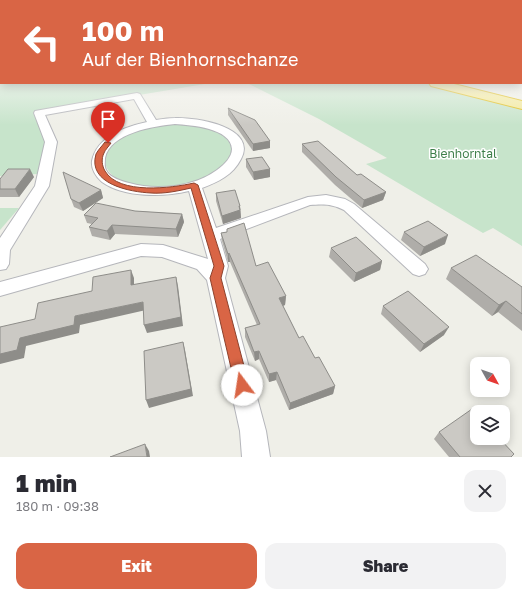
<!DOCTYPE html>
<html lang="en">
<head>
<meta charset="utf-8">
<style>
	:root { --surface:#fff; --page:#f2f2f3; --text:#2b2b33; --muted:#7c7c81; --accent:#d96545 }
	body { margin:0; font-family:"Golos Text",sans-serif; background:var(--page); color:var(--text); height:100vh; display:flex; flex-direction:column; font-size:15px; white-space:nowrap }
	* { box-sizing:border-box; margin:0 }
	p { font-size:13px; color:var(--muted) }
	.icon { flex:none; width:22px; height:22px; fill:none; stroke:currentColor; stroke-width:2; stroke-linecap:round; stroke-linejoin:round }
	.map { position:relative; height:457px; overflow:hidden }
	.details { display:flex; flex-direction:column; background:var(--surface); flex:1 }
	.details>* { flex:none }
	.banner { position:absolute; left:0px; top:0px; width:522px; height:84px; box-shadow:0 2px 10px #0003; background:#d96545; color:#fff; overflow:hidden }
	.needle { width:26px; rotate:130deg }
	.fabs { position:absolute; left:470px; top:357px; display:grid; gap:8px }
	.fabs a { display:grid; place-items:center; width:40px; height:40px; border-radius:8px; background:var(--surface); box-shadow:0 2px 10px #0003; font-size:20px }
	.pin { position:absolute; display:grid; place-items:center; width:34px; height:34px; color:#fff; margin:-41px -17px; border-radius:50% 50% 50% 0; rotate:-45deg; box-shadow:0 0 4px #0007 }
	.pin .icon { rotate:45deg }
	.me { position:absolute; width:44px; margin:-22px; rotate:346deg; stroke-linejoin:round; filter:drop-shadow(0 0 3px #0008) }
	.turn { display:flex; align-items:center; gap:14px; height:84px; padding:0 16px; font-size:18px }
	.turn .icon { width:52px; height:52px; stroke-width:2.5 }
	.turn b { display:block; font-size:28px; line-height:34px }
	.round { display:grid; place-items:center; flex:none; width:42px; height:42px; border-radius:12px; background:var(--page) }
	.summary { display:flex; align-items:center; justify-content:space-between; height:68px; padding:0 16px }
	h1 { font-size:24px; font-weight:800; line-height:30px }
	.action { display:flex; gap:8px; margin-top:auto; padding:8px 16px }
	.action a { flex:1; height:46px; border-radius:12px; background:var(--accent); color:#fff; font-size:16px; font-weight:800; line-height:46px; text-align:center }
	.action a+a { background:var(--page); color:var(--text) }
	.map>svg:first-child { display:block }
	.green { fill:#c7e4cb }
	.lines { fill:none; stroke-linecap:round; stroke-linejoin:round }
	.stream { fill:#b1cef7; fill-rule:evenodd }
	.street-casing { stroke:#b5b6bb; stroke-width:2 }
	.highway-casing { stroke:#e0bd17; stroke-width:2 }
	.street { fill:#fff; fill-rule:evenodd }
	.highway { fill:#f3e99c; fill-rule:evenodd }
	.wall { fill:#afada9 }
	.shaded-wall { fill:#8e8d89 }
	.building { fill:#cbc9c4; stroke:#8e8d89 }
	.route { fill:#d96545; stroke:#8d422d }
	.labels { text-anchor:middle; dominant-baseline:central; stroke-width:3; stroke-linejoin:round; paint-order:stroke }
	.far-park-label { font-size:12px; fill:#3e7f4a; stroke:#fff }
</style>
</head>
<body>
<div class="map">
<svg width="522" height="457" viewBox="0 0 522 457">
	<rect width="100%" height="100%" fill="#efefe8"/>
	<g class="green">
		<path d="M 0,61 L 1,83 L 211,83 L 37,112 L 45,143 L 38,174 L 0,176 Z"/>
		<path d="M 247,83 L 428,83 L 522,108 L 522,246 L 493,228 L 483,233 L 366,164 L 387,158 L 319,119 Z"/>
		<path d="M 188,123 C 197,126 216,128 223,133 C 229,137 234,144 233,151 C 227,184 160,190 134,185 C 95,176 97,146 132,132 C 150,125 169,124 188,123 Z"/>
		<path d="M 0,208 L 19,208 L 0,230 Z"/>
	</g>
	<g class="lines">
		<path class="stream" d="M 0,62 L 1,62 L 1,64 L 0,65 Z"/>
		<g class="street-casing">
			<path id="street" d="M 137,93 L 140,94 L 156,120 C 162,119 168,118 175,118 C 196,117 258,127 241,159 C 233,175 218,182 202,188 L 216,228 L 308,197 L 326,195 L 345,199 L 354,204 L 425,264 L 428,269 L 425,274 L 419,276 L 413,274 L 344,210 C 332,204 324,204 310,205 L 220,239 L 228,266 L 225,278 L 266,431 L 270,457 L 242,457 L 240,431 L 207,280 L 197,269 L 162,257 L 141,256 L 0,296 L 0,282 L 141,244 L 163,245 L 208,259 L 189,191 C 164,197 124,198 102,182 C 96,177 91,169 92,161 C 97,136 125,127 147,122 L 134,99 L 45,115 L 57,142 L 49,186 L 10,250 L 9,264 L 6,269 L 0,270 L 0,238 L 35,186 L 45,142 L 34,113 L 35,111 ZM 175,124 C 191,125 231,128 232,149 C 232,157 224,165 217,170 C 194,187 157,191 129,183 C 121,181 110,178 106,170 C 104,166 105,162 105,158 C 110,133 154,126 175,124 Z"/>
		</g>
		<g class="highway-casing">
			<path id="highway" d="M 429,83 L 450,83 L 522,101 L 522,109 L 431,86 Z"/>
		</g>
		<use href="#street" class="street"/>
		<use href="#highway" class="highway"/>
	</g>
	<g class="wall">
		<rect x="521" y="61" width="1" height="10"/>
		<path d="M 228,108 L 270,141 L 270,148 L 253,151 L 228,115 Z"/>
		<path d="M 302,144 L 386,192 L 383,200 L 362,208 L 335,185 L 302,152 Z"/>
		<path d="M 246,159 L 270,169 L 270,177 L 254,180 L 246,167 Z"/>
		<path d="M 34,177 L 19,197 L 0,197 L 0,179 Z"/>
		<path d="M 101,190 L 103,198 L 83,211 L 74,207 L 71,199 Z"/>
		<path d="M 216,193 L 240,206 L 241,218 L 223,224 L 216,201 Z"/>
		<path d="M 135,211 L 182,214 L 184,222 L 178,237 L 115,234 L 110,240 L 92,236 L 89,227 L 92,224 L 87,223 L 84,215 Z"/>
		<path d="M 227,229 L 256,266 L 286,296 L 285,305 L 283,306 L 299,338 L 335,386 L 333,394 L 289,410 L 276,380 L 269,382 L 259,359 L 255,361 L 245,337 L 245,328 L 257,325 L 230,262 L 228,262 L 222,241 L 221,233 L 227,232 Z"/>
		<path d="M 404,232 L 445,244 L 420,256 L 401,240 Z"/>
		<path d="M 331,248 L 382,261 L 380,270 L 354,282 L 329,257 Z"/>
		<path d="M 451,268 L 522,287 L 522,331 L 498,312 L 492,316 L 446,279 Z"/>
		<path d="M 383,306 L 444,335 L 420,352 L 381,314 Z"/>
		<path d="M 439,432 L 511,457 L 449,457 L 434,439 Z"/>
	</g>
	<g class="shaded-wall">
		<path d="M 270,141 L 270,148 L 253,151 L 253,144 Z"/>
		<path d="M 30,169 L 34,177 L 19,197 L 15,189 Z"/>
		<path d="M 270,169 L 270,177 L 254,180 L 253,172 Z"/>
		<path d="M 101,190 L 103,198 L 83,211 L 79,203 Z"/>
		<path d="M 386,192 L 383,200 L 362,208 L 364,200 Z"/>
		<path d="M 239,206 L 240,206 L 241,218 L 223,224 L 222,216 Z"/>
		<path d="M 182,214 L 184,222 L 178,237 L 176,229 Z"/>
		<path d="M 112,225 L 115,234 L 110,240 L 107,231 Z"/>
		<path d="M 448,235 L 445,244 L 420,256 L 424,247 Z"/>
		<path d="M 229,253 L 230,262 L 228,262 L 228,254 Z"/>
		<path d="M 382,261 L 380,270 L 354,282 L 356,273 Z"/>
		<path d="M 131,270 L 134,278 L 134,294 L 131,285 Z"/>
		<path d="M 176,277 L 178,286 L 183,326 L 147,333 L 144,325 Z"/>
		<path d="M 286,296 L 285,305 L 279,307 L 279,298 Z"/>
		<path d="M 506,301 L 498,312 L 492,316 L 499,305 Z"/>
		<path d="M 143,302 L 146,310 L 80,325 L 79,333 L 26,346 L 24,358 L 0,364 L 0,354 L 20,338 L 75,316 Z"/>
		<path d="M 449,327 L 444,335 L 420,352 L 424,344 Z"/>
		<path d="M 183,342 L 185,350 L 193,396 L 149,408 L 146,400 Z"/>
		<path d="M 259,351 L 259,359 L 255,361 L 254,352 Z"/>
		<path d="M 277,372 L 276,380 L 269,382 L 269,374 Z"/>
		<path d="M 335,386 L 333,394 L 289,410 L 290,403 Z"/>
		<path d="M 145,444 L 149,451 L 150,457 L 147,457 Z"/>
	</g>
	<g class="building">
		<path d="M 228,108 L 255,120 L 270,141 L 253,144 Z"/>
		<path d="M 318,141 L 357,175 L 361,174 L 386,192 L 364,200 L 336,177 L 302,144 Z"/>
		<path d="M 262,157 L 270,169 L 253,172 L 246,159 Z"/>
		<path d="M 8,169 L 30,169 L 15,189 L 0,189 L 0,179 Z"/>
		<path d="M 63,172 L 101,190 L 79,203 L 71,199 Z"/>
		<path d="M 235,190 L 240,206 L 239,206 L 240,210 L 222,216 L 216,193 Z"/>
		<path d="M 96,203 L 135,211 L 182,214 L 176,229 L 112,225 L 107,231 L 89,227 L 98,218 L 84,215 Z"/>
		<path d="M 428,221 L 448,235 L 424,247 L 404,232 Z"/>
		<path d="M 244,223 L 256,266 L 268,262 L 286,296 L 279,298 L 299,338 L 303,336 L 315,358 L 319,357 L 335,386 L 290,403 L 277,372 L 269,374 L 259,351 L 254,352 L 245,328 L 260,324 L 229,253 L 228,254 L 221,233 L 227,232 L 227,229 Z"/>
		<path d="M 356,237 L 382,261 L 356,273 L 331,248 Z"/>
		<path d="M 476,255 L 522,287 L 522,314 L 506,301 L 499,305 L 451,268 Z"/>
		<path d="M 131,270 L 131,285 L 176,277 L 181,317 L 144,325 L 143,302 L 75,316 L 74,325 L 20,338 L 17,350 L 0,354 L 0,327 L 35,319 L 38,303 L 92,291 L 93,277 Z"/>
		<path d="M 408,291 L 449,327 L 424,344 L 383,306 Z"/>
		<path d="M 183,342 L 191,389 L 146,400 L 144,351 Z"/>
		<path d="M 472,409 L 477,414 L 477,438 L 499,438 L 514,454 L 511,457 L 460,457 L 439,432 Z"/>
		<path d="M 145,444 L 147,457 L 110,457 Z"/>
	</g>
	<linearGradient id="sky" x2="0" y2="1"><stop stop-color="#92beee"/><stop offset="0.49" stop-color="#f8f8f5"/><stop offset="1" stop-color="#f8f8f5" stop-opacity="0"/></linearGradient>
	<rect width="522" height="125" fill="url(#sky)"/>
	<path class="route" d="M 105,142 L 111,143 C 109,146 105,150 104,153 C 101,159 102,166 105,171 C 119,195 172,188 194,183 L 198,185 L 224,266 L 221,278 L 249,385 L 247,390 L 242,392 L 237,390 L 235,385 L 210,278 L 214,266 L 191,188 C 178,191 164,194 151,193 C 130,192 87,184 96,154 C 98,150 102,146 105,142 Z"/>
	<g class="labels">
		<g class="far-park-label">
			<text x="463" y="153">Bienhorntal</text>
		</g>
	</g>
</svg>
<div class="fabs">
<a><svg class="needle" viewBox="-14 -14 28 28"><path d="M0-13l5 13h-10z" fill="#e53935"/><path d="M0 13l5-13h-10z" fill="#7c7c81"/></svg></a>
<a><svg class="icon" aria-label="layers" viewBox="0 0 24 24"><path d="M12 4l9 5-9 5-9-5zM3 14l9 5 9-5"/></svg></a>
</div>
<div class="pin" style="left:108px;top:143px;background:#d93025"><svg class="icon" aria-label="arrive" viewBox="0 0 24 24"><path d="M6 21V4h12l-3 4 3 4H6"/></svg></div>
<svg class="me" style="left:242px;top:385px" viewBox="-20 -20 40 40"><circle r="19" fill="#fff"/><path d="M0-13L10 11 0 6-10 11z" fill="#d96545"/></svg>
<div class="banner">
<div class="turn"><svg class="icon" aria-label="left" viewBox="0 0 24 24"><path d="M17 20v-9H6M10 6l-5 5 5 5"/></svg><div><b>100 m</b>Auf der Bienhornschanze</div></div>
</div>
</div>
<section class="details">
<div class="summary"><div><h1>1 min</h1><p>180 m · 09:38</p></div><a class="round"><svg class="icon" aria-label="close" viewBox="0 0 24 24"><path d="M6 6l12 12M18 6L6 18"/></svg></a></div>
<div class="action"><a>Exit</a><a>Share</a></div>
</section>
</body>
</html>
